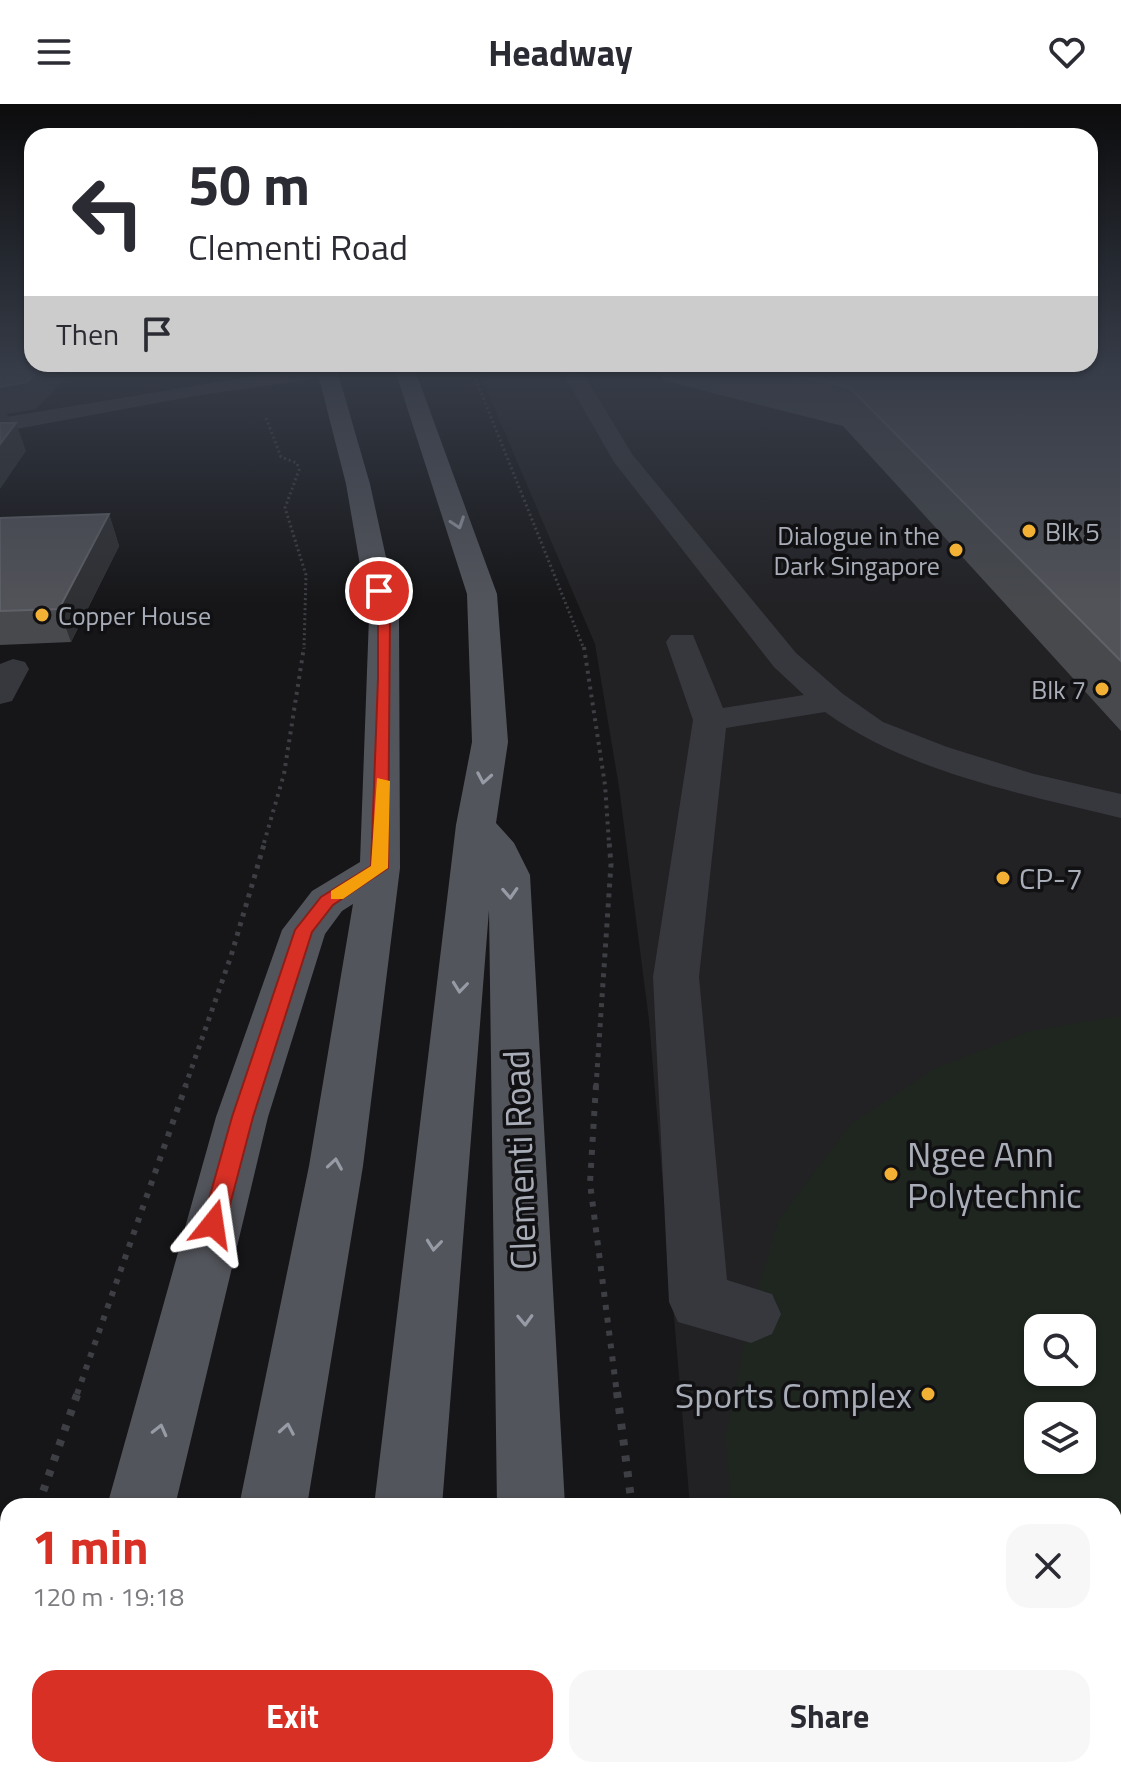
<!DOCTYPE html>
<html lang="en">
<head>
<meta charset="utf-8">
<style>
	:root { --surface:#fff; --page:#f7f7f7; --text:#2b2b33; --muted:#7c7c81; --accent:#d93025 }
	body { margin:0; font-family:"Titillium Web",sans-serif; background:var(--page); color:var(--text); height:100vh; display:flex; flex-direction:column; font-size:30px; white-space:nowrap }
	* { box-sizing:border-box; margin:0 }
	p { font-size:26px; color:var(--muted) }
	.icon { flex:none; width:44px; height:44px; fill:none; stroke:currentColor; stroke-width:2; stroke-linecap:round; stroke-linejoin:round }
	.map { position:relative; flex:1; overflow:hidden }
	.sheet { position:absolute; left:0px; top:1394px; width:1122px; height:280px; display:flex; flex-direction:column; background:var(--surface); border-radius:24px 24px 0 0; box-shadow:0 2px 6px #0004 }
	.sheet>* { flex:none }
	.guide { position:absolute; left:24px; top:24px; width:1074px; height:244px; border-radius:24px; box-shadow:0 2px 6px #0004; background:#fff; color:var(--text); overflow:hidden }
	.tools { position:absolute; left:1024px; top:1210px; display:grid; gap:16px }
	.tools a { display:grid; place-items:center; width:72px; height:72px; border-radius:16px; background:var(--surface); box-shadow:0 2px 6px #0004; font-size:40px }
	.pin { position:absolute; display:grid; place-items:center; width:68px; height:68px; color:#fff; margin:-34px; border:4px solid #fff; border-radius:50%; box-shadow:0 2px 8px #0007 }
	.me { position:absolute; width:88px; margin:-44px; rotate:15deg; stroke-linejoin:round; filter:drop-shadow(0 0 6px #0008) }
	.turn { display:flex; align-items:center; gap:28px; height:168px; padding:0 32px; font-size:36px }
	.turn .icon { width:104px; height:104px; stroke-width:2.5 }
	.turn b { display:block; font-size:56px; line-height:68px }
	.then { display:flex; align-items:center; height:76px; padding:0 32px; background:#0003; gap:16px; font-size:30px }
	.round { display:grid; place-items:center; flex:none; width:84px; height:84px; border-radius:24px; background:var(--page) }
	.headline { display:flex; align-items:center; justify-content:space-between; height:136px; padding:0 32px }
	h1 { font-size:48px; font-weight:700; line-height:60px; color:var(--accent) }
	.cta { display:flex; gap:16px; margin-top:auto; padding:16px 32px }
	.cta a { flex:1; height:92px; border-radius:24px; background:var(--accent); color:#fff; font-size:32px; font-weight:700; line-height:92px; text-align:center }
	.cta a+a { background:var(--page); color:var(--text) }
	header { display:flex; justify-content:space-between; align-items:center; height:104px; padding:0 32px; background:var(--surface); font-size:36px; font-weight:700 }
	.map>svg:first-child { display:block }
	.built { fill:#222225; fill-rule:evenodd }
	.green { fill:#1e261f; fill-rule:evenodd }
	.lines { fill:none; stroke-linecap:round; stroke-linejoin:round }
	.path-far4 { stroke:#3d3f44; stroke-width:3; stroke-dasharray:2 3; stroke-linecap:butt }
	.path-far3 { stroke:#3d3f44; stroke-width:4; stroke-dasharray:3 5; stroke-linecap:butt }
	.path-far2 { stroke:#3d3f44; stroke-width:5; stroke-dasharray:4 6; stroke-linecap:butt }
	.path-far1 { stroke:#3d3f44; stroke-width:6; stroke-dasharray:5 8; stroke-linecap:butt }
	.path { stroke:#3d3f44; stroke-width:8; stroke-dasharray:6 10; stroke-linecap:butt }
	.minor { fill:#37383d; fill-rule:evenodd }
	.major { fill:#53555c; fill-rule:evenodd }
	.wall { fill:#47494d }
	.shaded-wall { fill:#2f3033 }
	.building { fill:#525359; stroke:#5f6168; stroke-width:2 }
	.oneway { stroke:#979ba6 }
	.route { fill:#d93025; stroke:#8d1f18; stroke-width:2 }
	.slow { fill:#f59e0b }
	.poi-dot { fill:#f2b134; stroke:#111113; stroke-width:3 }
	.labels { text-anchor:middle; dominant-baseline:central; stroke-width:7; stroke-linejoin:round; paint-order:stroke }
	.far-poi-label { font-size:26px; fill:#a8adb8; stroke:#111113; text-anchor:start }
	.poi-label { font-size:30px; fill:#a8adb8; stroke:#111113; text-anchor:start }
	.near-poi-label { font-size:36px; fill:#a8adb8; stroke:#111113; text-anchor:start }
	.near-street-label { font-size:36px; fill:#a8adb8; stroke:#111113 }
</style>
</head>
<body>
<header><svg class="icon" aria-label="menu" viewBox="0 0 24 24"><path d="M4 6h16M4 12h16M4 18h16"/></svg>Headway<svg class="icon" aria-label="heart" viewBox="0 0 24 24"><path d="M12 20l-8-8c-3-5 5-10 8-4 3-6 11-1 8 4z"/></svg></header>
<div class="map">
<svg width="1121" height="1674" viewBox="0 0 1121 1674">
	<rect width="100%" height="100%" fill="#161618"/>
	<path class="built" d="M 478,266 L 1121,266 L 1121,1674 L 719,1674 L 718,1666 L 1114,1666 L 1114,1402 L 690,1402 L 649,916 L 619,683 L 595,540 ZM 1038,1224 L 1082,1224 L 1082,1268 L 1038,1268 ZM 1038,1312 L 1082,1312 L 1082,1356 L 1038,1356 Z"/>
	<path class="green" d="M 1112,913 L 1121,913 L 1121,1674 L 776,1674 L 774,1666 L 1114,1666 L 1114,1402 L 731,1402 L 726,1331 L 751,1210 L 779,1115 L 851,1020 L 934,965 L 1030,927 ZM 1038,1224 L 1082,1224 L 1082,1268 L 1038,1268 ZM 1038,1312 L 1082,1312 L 1082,1356 L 1038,1356 Z"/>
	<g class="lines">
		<g class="path-far4">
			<path d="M 472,266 L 584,545"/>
			<path d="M 266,314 L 281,353 L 297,359 L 299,366 L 285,404 L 306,471 L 304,545"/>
		</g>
		<g class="path-far3">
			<path d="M 584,543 L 605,681 L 609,739"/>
			<path d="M 264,739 L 284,670 L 304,543"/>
		</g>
		<g class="path-far2">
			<path d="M 185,983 L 231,852 L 265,737"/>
			<path d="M 596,983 L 611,760 L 609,737"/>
		</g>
		<g class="path-far1">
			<path d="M 596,981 L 590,1079 L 617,1290"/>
			<path d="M 77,1290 L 186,981"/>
		</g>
		<g class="path">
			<path d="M 617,1288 L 632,1402"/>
			<path d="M 38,1402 L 78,1288"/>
			<path d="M 0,1512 L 8,1489"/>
			<path d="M 666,1666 L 667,1674"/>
		</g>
		<g class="minor">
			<path d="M 291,266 L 338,267 L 328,273 L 200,291 L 0,328 L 0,314 Z"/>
			<path d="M 561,266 L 581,266 L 632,350 L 796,549 L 843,590 L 883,618 L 947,643 L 1034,670 L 1121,690 L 1121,714 C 1020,689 910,669 825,608 L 726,624 L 699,873 L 727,1176 L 772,1190 L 781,1210 L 772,1230 L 751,1239 L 678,1218 L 669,1198 L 653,873 L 693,616 L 666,538 L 671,531 L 693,531 L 723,604 L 804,591 L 774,563 L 614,358 Z"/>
			<path d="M 13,555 L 25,558 L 29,565 L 12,597 L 0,600 L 0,560 Z"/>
		</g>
		<g class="major">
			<path d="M 317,266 L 337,266 L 370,380 L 399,513 L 400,764 L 363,1062 L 307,1402 L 239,1402 L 309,1062 L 353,800 L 342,807 L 325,830 L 268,1013 L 175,1402 L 107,1402 L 216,1013 L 282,826 L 312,787 L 360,758 L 369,513 L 346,380 Z"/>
			<path d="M 395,266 L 415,266 L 497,490 L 508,638 L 496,719 L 514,739 L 530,771 L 565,1402 L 497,1402 L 489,806 L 442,1402 L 374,1402 L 456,721 L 472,638 L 467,490 Z"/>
			<path d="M 34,1666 L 112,1666 L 111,1674 L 31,1674 Z"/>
			<path d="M 190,1666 L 268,1666 L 268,1674 L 188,1674 Z"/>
			<path d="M 343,1666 L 421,1666 L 421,1674 L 341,1674 Z"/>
			<path d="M 501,1666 L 579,1666 L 581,1674 L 501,1674 Z"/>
		</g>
	</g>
	<g class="wall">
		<path d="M 663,266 L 1121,266 L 1121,627 L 843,322 L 662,276 Z"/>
		<path d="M 109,410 L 119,442 L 71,538 L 0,541 L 0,414 Z"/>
	</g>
	<g class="shaded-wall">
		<path d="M 39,266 L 74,266 L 36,305 L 7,310 L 12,324 L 16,319 L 26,347 L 0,385 L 0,283 Z"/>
		<path d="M 109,410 L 119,442 L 71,538 L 59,505 Z"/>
	</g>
	<g class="building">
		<path d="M 0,266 L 39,266 L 27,278 L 0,283 Z"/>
		<path d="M 773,266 L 1121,266 L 1121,557 L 850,284 Z"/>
		<path d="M 0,319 L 16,319 L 0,340 Z"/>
		<path d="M 109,410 L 59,505 L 0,507 L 0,414 Z"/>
	</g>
	<defs><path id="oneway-chevron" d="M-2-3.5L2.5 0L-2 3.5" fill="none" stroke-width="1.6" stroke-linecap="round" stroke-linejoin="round" transform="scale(2)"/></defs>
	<g class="oneway">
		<use href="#oneway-chevron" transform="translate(458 419) rotate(71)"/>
		<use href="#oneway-chevron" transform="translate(484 674) rotate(100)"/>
		<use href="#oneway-chevron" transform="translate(510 789) rotate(87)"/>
		<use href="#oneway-chevron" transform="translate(460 883) rotate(96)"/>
		<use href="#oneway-chevron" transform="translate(335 1060) rotate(-81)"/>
		<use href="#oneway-chevron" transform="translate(434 1141) rotate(96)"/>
		<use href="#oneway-chevron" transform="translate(525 1216) rotate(88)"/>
		<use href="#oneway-chevron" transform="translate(287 1325) rotate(-80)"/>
		<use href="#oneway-chevron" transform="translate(160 1326) rotate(-76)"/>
	</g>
	<linearGradient id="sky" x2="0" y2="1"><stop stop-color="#0c0c0d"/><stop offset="0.53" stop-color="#363c48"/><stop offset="1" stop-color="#363c48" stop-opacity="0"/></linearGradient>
	<rect width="1121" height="501" fill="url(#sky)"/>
	<path class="route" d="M 379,483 L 385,487 L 390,513 L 388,764 L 333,801 L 312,828 L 253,1013 L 225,1120 L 221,1128 L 213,1131 L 205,1128 L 202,1120 L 232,1013 L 295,826 L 321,793 L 371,762 L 378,575 L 378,513 L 373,487 Z"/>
	<path class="slow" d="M 377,674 L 390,677 L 388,764 L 343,795 L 331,795 L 331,787 L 371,762 Z"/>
	<g class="poi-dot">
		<circle cx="1029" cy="427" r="8"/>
		<circle cx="956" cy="446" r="8"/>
		<circle cx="42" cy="511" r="8"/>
		<circle cx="1102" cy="585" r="8"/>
		<circle cx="1003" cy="774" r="8"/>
		<circle cx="891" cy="1070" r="8"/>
		<circle cx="928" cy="1290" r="8"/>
	</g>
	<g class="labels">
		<g class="far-poi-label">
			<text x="1045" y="427">Blk 5</text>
			<text x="940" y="431" text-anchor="end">Dialogue in the<tspan x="940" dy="30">Dark Singapore</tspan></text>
			<text x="58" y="511">Copper House</text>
			<text x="1086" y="585" text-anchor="end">Blk 7</text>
		</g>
		<g class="poi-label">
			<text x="1019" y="774">CP-7</text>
		</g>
		<g class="near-poi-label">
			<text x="907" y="1049">Ngee Ann<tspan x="907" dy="41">Polytechnic</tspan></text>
			<text x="912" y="1290" text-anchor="end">Sports Complex</text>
		</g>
		<g class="near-street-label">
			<text transform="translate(519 1056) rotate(-92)">Clementi Road</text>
		</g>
	</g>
</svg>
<div class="tools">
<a><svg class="icon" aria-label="search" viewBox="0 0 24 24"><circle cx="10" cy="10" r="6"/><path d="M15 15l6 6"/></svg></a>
<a><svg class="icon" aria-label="layers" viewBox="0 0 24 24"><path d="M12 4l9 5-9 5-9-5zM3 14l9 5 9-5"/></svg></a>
</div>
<div class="pin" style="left:379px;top:487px;background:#d93025"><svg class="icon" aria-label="arrive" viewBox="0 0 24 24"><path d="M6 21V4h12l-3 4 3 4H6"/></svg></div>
<svg class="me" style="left:213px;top:1120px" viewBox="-20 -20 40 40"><path d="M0-17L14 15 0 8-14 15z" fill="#d93025" stroke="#fff" stroke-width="4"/></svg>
<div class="guide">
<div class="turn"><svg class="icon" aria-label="left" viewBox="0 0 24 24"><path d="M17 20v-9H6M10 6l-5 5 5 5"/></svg><div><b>50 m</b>Clementi Road</div></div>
<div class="then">Then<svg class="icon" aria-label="arrive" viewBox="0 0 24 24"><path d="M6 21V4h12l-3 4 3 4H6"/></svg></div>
</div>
<section class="sheet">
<div class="headline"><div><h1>1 min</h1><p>120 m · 19:18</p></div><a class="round"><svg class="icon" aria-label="close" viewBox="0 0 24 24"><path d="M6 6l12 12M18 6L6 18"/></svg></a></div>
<div class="cta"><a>Exit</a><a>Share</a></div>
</section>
</div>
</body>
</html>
